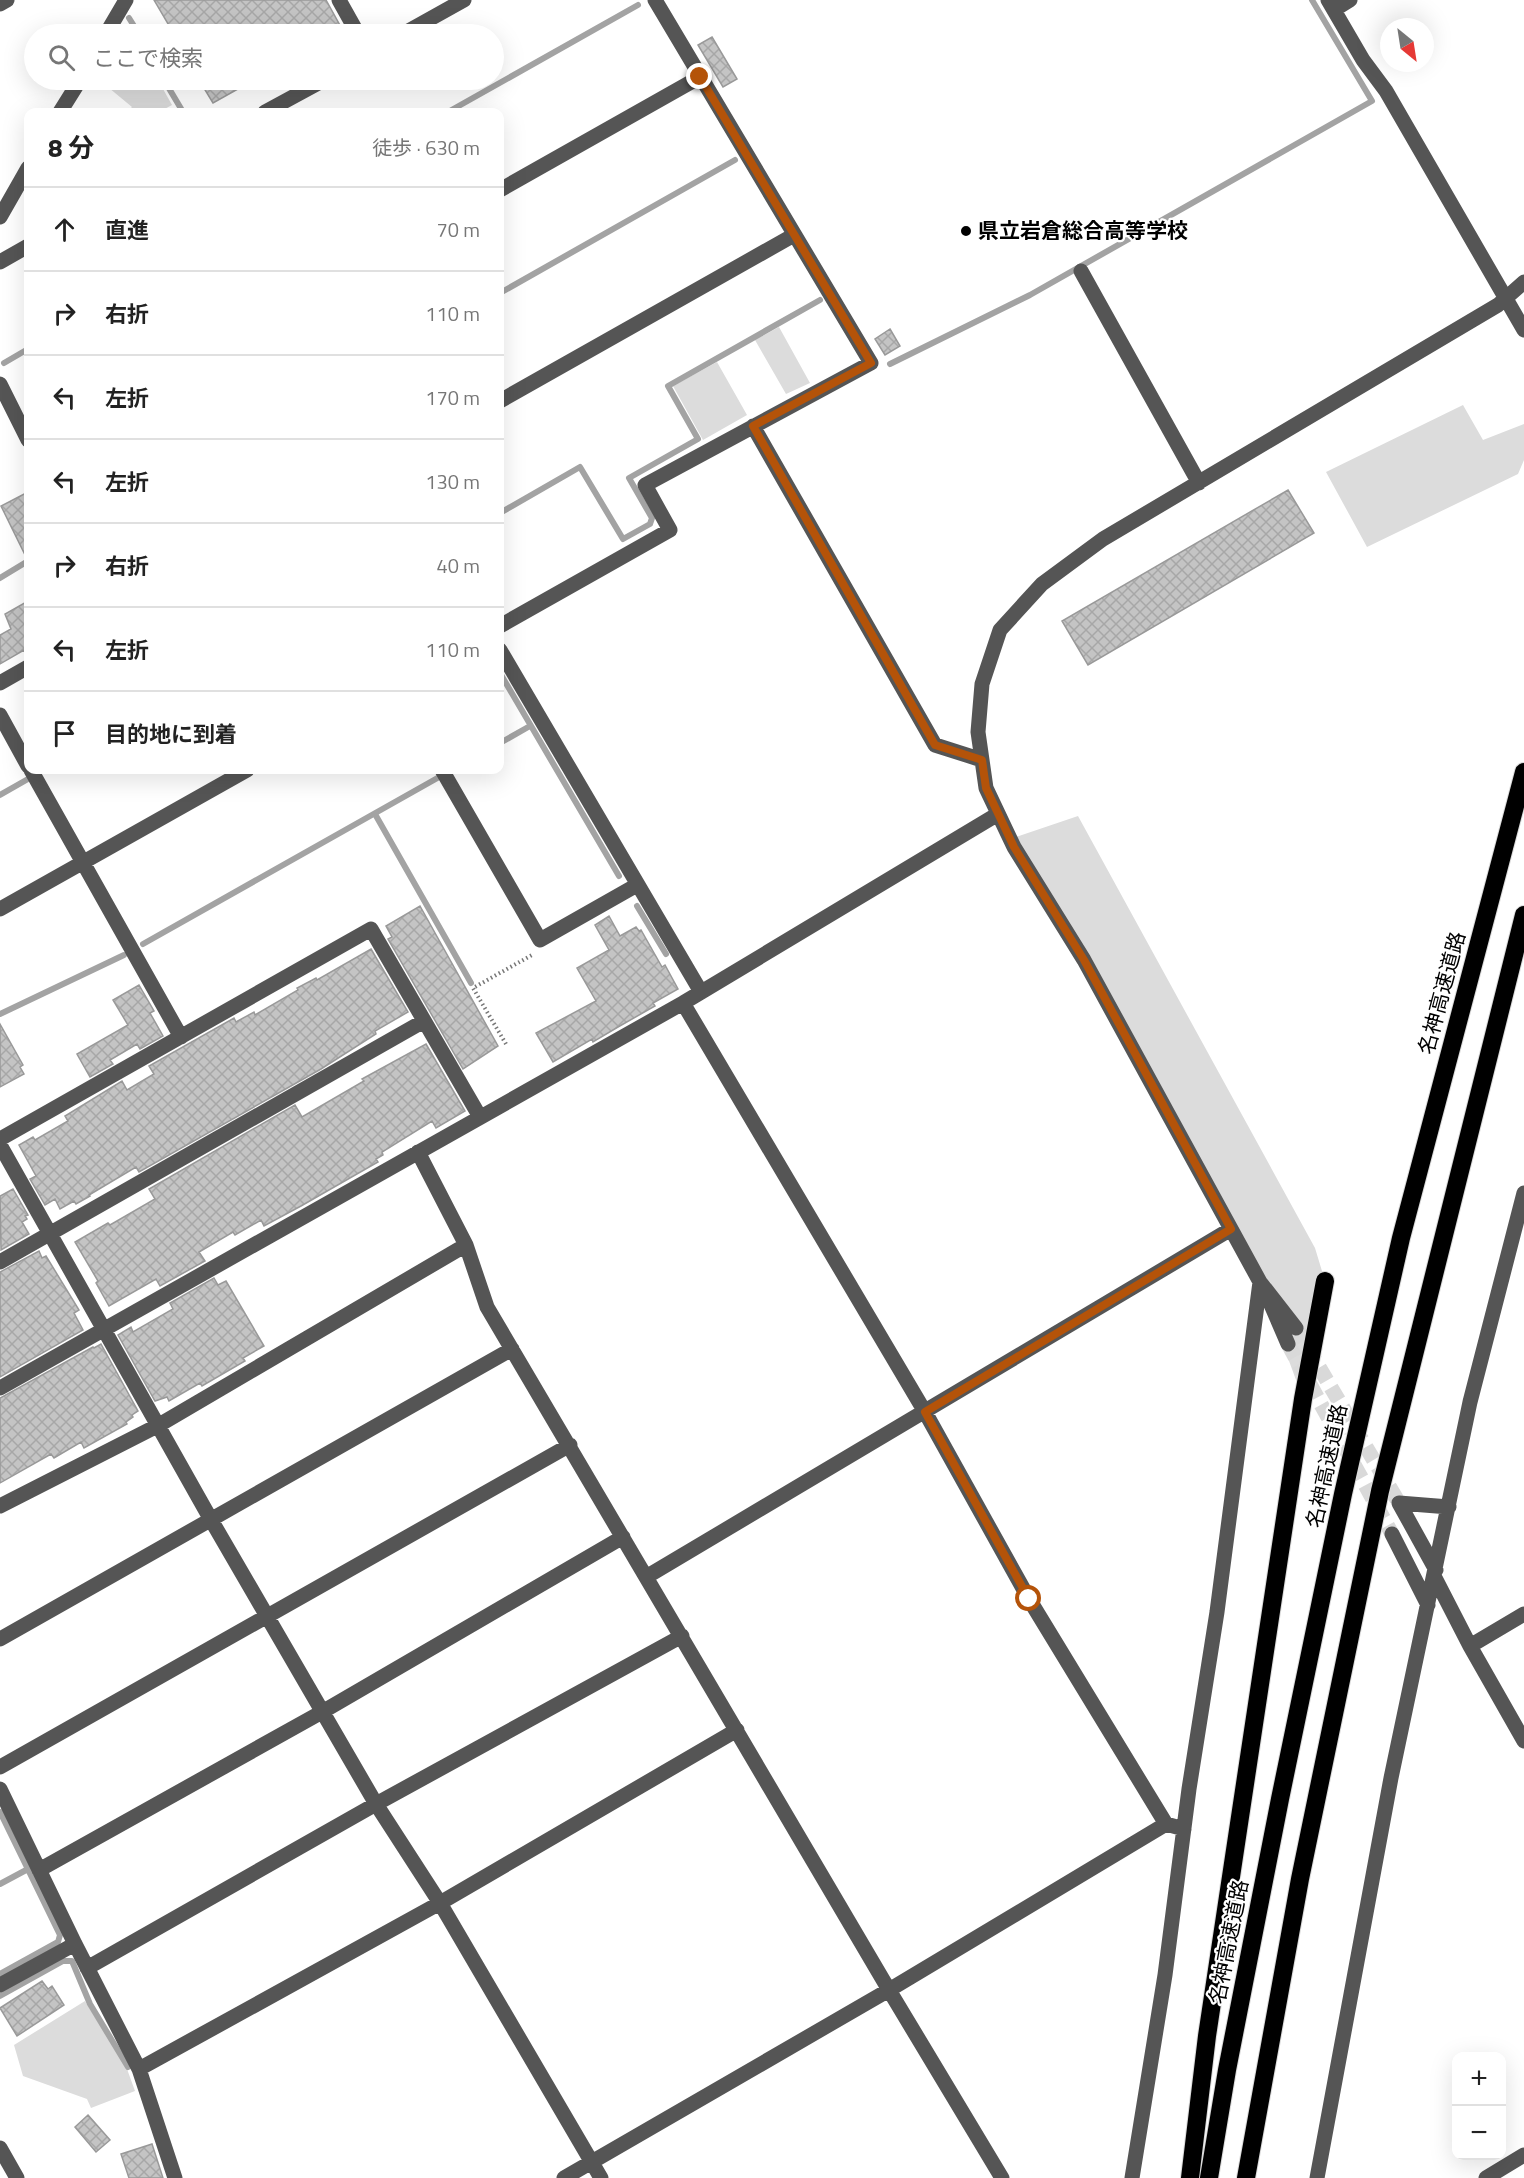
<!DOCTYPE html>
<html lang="ja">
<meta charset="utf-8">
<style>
body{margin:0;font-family:"Titillium Web","Noto Sans JP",sans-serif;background:#f2f2f2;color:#222}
.controls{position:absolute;right:18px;bottom:18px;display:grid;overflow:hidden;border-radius:12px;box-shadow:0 6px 24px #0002}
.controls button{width:54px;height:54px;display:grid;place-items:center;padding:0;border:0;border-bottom:2px solid #e0e0e0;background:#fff;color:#222;font:30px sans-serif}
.compass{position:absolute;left:1380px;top:18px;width:54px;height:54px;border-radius:50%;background:#fff;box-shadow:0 6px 24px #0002;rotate:150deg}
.stop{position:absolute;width:18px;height:18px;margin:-14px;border:4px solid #b45309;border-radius:50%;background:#fff}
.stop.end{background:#b45309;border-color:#fff;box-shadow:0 2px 6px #0008}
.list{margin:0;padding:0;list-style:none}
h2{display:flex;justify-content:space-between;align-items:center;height:78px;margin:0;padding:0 24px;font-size:26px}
h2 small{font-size:20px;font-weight:400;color:#767676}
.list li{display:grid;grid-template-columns:39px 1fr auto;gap:18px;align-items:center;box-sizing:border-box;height:84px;padding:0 24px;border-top:2px solid #e0e0e0}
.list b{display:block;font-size:22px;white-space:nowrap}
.list em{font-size:20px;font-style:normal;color:#767676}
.icon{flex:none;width:33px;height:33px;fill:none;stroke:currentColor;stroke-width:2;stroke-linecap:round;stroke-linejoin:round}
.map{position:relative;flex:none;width:1524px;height:2178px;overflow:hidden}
.search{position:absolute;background:#fff;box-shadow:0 6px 24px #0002;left:24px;top:24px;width:480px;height:66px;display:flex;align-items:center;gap:15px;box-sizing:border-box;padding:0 21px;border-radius:33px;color:#767676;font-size:22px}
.panel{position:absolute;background:#fff;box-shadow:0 6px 24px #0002;left:24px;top:108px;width:480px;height:666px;border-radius:12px}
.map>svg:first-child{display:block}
</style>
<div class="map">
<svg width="1524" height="2178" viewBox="0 0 1524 2178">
<defs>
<pattern id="building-cross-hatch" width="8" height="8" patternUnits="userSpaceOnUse" patternTransform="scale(1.5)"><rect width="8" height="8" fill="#c4c4c4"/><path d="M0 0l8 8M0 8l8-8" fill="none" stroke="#a7a7a7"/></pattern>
</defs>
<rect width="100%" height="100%" fill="#fff"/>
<path fill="#dcdcdc" d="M106,80H158L172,105L159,112H127L132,107L103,83Z
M779,327L810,383L786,394L755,340Z
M717,362L747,415L703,440L673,386Z
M1463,405L1483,440L1524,424V460L1518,474L1367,547L1326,472Z
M1078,816L1315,1248L1325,1281L1303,1399L1260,1282L1010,839Z
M85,2001L127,2069L135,2091L91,2108L87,2099L23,2076L14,2045Z"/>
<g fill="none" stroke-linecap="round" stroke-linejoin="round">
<path stroke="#a3a3a3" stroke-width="6" d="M129,18L139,34
M164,80L183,112
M448,112L638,5
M500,293L735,160
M4,363L28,349
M890,364L1030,295L1372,101L1312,0
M500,513L580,467L623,539L650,524L652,518L629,478L698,439L668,386L820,300
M0,578L28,561
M500,673L619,876
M500,743L530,726
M0,795L28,779
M375,814L471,983
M637,906L666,954
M143,944L441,776
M0,1014L124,955
M0,1812L60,1935L58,1942L0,1974
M0,1884L28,1869
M0,1996L63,1961H72L90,2004L128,2067"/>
</g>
<path fill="url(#building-cross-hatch)" stroke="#999" stroke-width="1.5" d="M154,0H326L342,29L333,34H174Z
M712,37L737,79L723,87L698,45Z
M199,80H254L213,103Z
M890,329L900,346L885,355L875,339Z
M1288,490L1314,533L1088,665L1062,621Z
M28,492V561L1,506Z
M28,601V657L24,650L0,664V635L11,629L5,614Z
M420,906L498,1046L463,1069L388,939L392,937L386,926Z
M609,916L620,936L636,927L639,931L641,930L662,967L665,965L678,989L653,1003L655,1006L618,1027L593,1042L592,1039L553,1062L536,1033L596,1001L577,968L609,950L595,925Z
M371,949L408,1012L375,1031L376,1034L321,1069L139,1172L136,1167L89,1195L90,1196L76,1204L74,1201L60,1209L55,1199L45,1205L30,1179L36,1176L19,1145L33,1137L35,1140L68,1121L65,1116L122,1081L127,1090L154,1074L149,1066L234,1018L236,1022L254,1012L255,1015L298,990L297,988L316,978L317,980Z
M139,985L154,1011L150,1013L163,1036L140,1049L137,1044L110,1060L113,1064L90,1077L77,1054L128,1025L113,1000Z
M0,1024L23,1065L20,1067L24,1074L0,1087Z
M426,1044L465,1111L436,1128L432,1121L382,1152L383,1155L376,1159L378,1162L301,1206L264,1226L261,1220L235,1235L233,1232L199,1252L205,1261L160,1286L156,1279L109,1306L96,1283L98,1281L75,1242L108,1223L110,1225L155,1199L149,1189L295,1105L302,1117L364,1081L362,1079Z
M13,1189L28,1215L25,1216L27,1219L22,1222L29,1234L1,1250L0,1196Z
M39,1251L42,1258L46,1256L79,1310L74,1313L83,1330L0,1377V1272Z
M214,1278L218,1285L226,1281L264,1346L243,1358L245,1361L202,1386L200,1383L169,1401L167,1397L155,1401L118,1335L131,1327L133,1332L173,1309L170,1303Z
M101,1344L138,1411L132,1415L133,1417L126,1422L127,1424L84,1448L81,1442L54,1458L51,1454L0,1483V1398L93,1347L94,1348Z
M42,1981L48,1989L52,1986L64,2005L17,2036L0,2008Z
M88,2115L110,2140L96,2152L75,2127Z
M152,2144L163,2178H129L121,2154Z"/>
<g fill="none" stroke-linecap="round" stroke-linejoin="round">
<path stroke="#d9d9d9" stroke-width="15" stroke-dasharray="15 8" stroke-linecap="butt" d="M1296,1328L1399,1503
M1288,1344L1392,1534"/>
<g stroke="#dbdbdb" stroke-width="20">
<path id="highway" d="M1190,2178L1207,2036L1303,1399L1325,1281
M1209,2178L1227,2070L1280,1799L1343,1494L1401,1238L1524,772
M1246,2178L1300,1879L1380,1491L1524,915"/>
</g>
<path stroke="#777" stroke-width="4" stroke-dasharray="1.5 3" stroke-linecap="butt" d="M506,1044L473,988L532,955"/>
<path stroke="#555" stroke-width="15" d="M339,0L358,34
M1328,0L1363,60L1386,91L1524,330
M0,4L7,0
M1334,10L1350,0
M106,34L126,0
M403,34L464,0
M60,112L80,80
M265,112L324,80
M500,190L700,77
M0,217L28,168
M0,262L28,246
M1081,271L1199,483
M0,384L28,440
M500,401L794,235
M753,426L935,745L982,760
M500,626L670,530L645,485L871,363L655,0
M500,650L701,992
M0,683L28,667
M0,715L28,766
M31,770L181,1037
M442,770L540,940L637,885
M0,909L247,770
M683,1003L925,1412L1029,1599L1166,1824L1184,1829
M0,1139L371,929L480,1117
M0,1145L210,1518L376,1804L440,1903L601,2178
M418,1152L466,1245L487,1307L889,1990L1002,2178
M0,1262L424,1021
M1269,1300L1288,1344
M1296,1328L1260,1282L1084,960L1014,847L986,788L978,732L982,684L1000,630L1042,584L1103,539L1498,305L1524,282
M0,1388L683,1003L998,814
M1399,1503L1436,1570
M1399,1503L1449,1507
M0,1506L159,1425L466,1245
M1392,1534L1428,1605
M1434,1576L1470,1646L1524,1741
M646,1577L1231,1229
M0,1639L512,1349
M1470,1646L1524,1614
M0,1767L570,1445
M0,1789L75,1944L139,2069L175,2178
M39,1870L322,1712L623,1537
M87,1968L376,1804L682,1636
M0,1985L75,1944
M139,2069L440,1903L737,1730
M0,2148L17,2178
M564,2178L889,1990L1166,1824
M1132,2178L1165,1975L1189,1789L1217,1612L1260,1282
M1317,2178L1391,1778L1470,1402L1524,1193
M1486,2178L1524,2155"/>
<use href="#highway" stroke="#000" stroke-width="18"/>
</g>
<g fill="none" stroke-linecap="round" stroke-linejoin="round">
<path stroke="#b45309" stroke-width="8" d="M700,77L871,363L753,426L935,745L982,760L986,788L1014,847L1084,960L1231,1229L925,1412L1029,1599"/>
</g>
<circle fill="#000" stroke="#fff" stroke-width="2" cx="966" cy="231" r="6"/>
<g text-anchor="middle" stroke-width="4.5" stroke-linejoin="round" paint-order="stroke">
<g font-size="21" font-weight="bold" fill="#000" stroke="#fff" text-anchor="start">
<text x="978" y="238">県立岩倉総合高等学校</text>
</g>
<g font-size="21" fill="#000" stroke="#fff">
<text transform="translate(1442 993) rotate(-75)" y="7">名神高速道路</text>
<text transform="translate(1327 1466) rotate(-78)" y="7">名神高速道路</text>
<text transform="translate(1229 1942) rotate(-79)" y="7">名神高速道路</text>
</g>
</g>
</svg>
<div class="controls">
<button>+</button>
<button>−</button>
</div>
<svg class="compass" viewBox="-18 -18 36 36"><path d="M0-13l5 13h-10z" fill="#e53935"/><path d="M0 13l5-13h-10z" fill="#767676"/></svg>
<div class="stop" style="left:1029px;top:1599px"></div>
<div class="stop end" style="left:700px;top:77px"></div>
<div class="search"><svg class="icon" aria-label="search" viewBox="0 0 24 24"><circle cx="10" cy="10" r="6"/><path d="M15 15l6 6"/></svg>ここで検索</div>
<section class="panel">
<h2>8 分<small>徒歩 · 630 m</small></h2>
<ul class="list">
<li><svg class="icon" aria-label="ahead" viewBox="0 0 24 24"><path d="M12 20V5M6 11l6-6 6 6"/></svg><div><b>直進</b></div><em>70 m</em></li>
<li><svg class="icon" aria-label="right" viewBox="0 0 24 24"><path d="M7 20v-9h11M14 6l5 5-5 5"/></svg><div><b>右折</b></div><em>110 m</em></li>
<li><svg class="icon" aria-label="left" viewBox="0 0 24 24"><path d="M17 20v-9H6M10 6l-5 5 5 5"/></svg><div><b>左折</b></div><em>170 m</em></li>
<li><svg class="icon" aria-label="left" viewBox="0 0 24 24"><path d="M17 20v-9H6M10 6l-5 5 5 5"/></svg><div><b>左折</b></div><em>130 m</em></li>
<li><svg class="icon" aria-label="right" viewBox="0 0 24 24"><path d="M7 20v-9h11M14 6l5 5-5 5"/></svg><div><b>右折</b></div><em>40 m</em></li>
<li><svg class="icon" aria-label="left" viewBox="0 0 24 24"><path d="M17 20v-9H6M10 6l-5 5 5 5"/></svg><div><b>左折</b></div><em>110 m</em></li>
<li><svg class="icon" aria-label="arrive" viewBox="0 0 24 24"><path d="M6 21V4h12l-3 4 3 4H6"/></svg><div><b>目的地に到着</b></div></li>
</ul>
</section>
</div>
